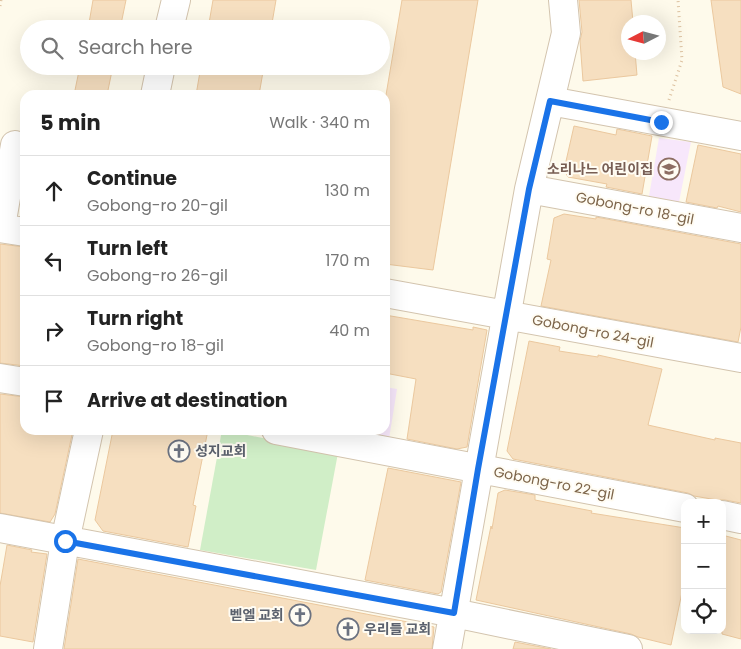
<!DOCTYPE html>
<meta charset="utf-8">
<style>
body{margin:0;font-family:Poppins,"Noto Sans KR",sans-serif;background:#f6f6f6;color:#222}
.controls{position:absolute;right:15px;bottom:15px;display:grid;overflow:hidden;border-radius:10px;box-shadow:0 5px 20px #0002}
.controls button{width:45px;height:45px;display:grid;place-items:center;padding:0;border:0;border-bottom:1px solid #e0e0e0;background:#fff;color:#222;font:25px sans-serif}
.compass{position:absolute;left:621px;top:15px;width:45px;height:45px;border-radius:50%;background:#fff;box-shadow:0 5px 20px #0002;rotate:264deg}
.stop{position:absolute;width:15px;height:15px;margin:-11px;border:4px solid #1a73e8;border-radius:50%;background:#fff}
.stop.end{background:#1a73e8;border-color:#fff;box-shadow:0 1px 5px #0008}
.list{margin:0;padding:0;list-style:none}
h2{display:flex;justify-content:space-between;align-items:center;height:65px;margin:0;padding:0 20px;font-size:21px}
h2 small{font-size:16px;font-weight:400;color:#767676}
.list li{display:grid;grid-template-columns:32px 1fr auto;gap:15px;align-items:center;box-sizing:border-box;height:70px;padding:0 20px;border-top:1px solid #e0e0e0}
.list b{display:block;font-size:19px;white-space:nowrap}
.list p{margin:0;font-size:16px;white-space:nowrap;color:#767676}
.list em{font-size:16px;font-style:normal;color:#767676}
.icon{flex:none;width:28px;height:28px;fill:none;stroke:currentColor;stroke-width:2;stroke-linecap:round;stroke-linejoin:round}
.map{position:relative;flex:none;width:741px;height:649px;overflow:hidden}
.search{position:absolute;background:#fff;box-shadow:0 5px 20px #0002;left:20px;top:20px;width:370px;height:55px;display:flex;align-items:center;gap:12px;box-sizing:border-box;padding:0 18px;border-radius:28px;color:#767676;font-size:19px}
.panel{position:absolute;background:#fff;box-shadow:0 5px 20px #0002;left:20px;top:90px;width:370px;height:345px;border-radius:15px}
.map>svg:first-child{display:block}
</style>
<div class="map">
<svg width="741" height="649" viewBox="0 0 741 649">
<rect width="100%" height="100%" fill="#fefaeb"/>
<path fill="#f7e7fb" d="M659,138L691,142L679,202L649,196Z
M385,387L397,389L389,439L341,430H385Z"/>
<path fill="#d0eec7" d="M222,430L338,453L316,570L200,550Z"/>
<path fill="#f6dfc0" stroke="#ebc89e" d="M93,0H126L120,29H88Z
M213,0H276L271,29H208Z
M402,0H478L433,270L385,264V101Z
M579,0H631L633,22H628V52H635L637,75L583,81L580,41L582,32Z
M711,0H741V94L723,87Z
M80,66H113L107,95H74Z
M201,66H264L259,95H196Z
M574,126L616,135L617,129L652,136L642,194L606,187L607,184L568,177L564,170Z
M698,145L741,154V212L718,206L717,208L686,202Z
M564,214L596,219V217L741,244V327L738,342L541,306L551,260L547,259L554,218Z
M0,244L25,247V366L0,363Z
M385,315L473,330V327L487,330L467,447L457,449L407,439L416,379L385,373Z
M529,341L560,347L559,351L598,357V355L662,369L648,425L715,440V438L741,443V503L725,500H717L694,496L688,493L513,459L507,451Z
M0,394L25,397V430H73L55,514L50,522L0,513Z
M113,430H208L193,505L196,506L188,547L103,531L95,520Z
M388,468L461,482L441,592L438,594L365,580Z
M505,490L535,495V500L592,511L591,513L685,528V578L671,645L638,637L631,634L476,600L491,526L492,529L498,493Z
M722,535L741,540V639L722,634Z
M7,545L32,550L31,552L47,554L33,642L0,636V586Z
M78,559L434,627L432,649H64Z
M515,642L551,649H513Z"/>
<g fill="none" stroke-linecap="round" stroke-linejoin="round">
<g stroke="#d3c4ae" stroke-width="30">
<path id="minor" d="M169,29L176,0
M155,95L161,66
M550,101L741,136
M529,189L741,228
M0,219L3,215L15,145
M0,228L25,232
M385,293L741,358
M0,378L25,382
M276,430L685,508
M722,515L741,519
M0,528L454,613L628,649
M48,649L65,541L89,430
M447,649L529,189L566,33L563,0"/>
</g>
<path stroke="#ddc2a1" stroke-width="3" stroke-dasharray="1 4" stroke-linecap="butt" d="M0,6L1,0
M669,100L682,60L678,0"/>
<use href="#minor" stroke="#fff" stroke-width="28"/>
</g>
<g fill="none" stroke-linecap="round" stroke-linejoin="round">
<path stroke="#1a73e8" stroke-width="6" d="M65,541L454,613L478,469L529,189L550,101L661,122"/>
</g>
<defs>
<g id="school-ring" transform="scale(1.125)"><circle r="9.5" fill="#fffcf3" stroke="#8d6e63" stroke-width="1.5"/><path d="M0-5L7-2L0 1L-7-2ZM-4 1L0 2.5L4 1V4Q0 6-4 4Z" fill="#8d6e63"/></g>
<g id="church-ring" transform="scale(1.125)"><circle r="9.5" fill="#fffcf3" stroke="#6b7280" stroke-width="1.5"/><path d="M-1.2-6h2.4v3.5h3.3v2.4h-3.3V6h-2.4V-.1h-3.3v-2.4h3.3Z" fill="#6b7280"/></g>
</defs>
<g fill-rule="evenodd">
<use href="#school-ring" x="669" y="169"/>
<use href="#church-ring" x="179" y="451"/>
<use href="#church-ring" x="300" y="615"/>
<use href="#church-ring" x="348" y="629"/>
</g>
<g text-anchor="middle" stroke-width="4" stroke-linejoin="round" paint-order="stroke">
<g font-size="14" font-weight="bold" fill="#785e54" stroke="#fffcf3" text-anchor="end">
<text x="653" y="174">소리나느 어린이집</text>
</g>
<g font-size="14" fill="#7d654a" stroke="#fffcf3">
<text transform="translate(635 208) rotate(11)" y="5">Gobong-ro 18-gil</text>
<text transform="translate(593 331) rotate(11)" y="5">Gobong-ro 24-gil</text>
<text transform="translate(554 483) rotate(11)" y="5">Gobong-ro 22-gil</text>
</g>
<g font-size="14" font-weight="bold" fill="#5b616d" stroke="#fffcf3" text-anchor="start">
<text x="195" y="456">성지교회</text>
<text x="284" y="620" text-anchor="end">벧엘 교회</text>
<text x="364" y="634">우리들 교회</text>
</g>
</g>
</svg>
<div class="controls">
<button>+</button>
<button>−</button>
<button><svg class="icon" aria-label="locate" viewBox="0 0 24 24"><circle cx="12" cy="12" r="6"/><path d="M12 2v4M12 18v4M2 12h4M18 12h4"/></svg></button>
</div>
<svg class="compass" viewBox="-18 -18 36 36"><path d="M0-13l5 13h-10z" fill="#e53935"/><path d="M0 13l5-13h-10z" fill="#767676"/></svg>
<div class="stop" style="left:65px;top:541px"></div>
<div class="stop end" style="left:661px;top:122px"></div>
<div class="search"><svg class="icon" aria-label="search" viewBox="0 0 24 24"><circle cx="10" cy="10" r="6"/><path d="M15 15l6 6"/></svg>Search here</div>
<section class="panel">
<h2>5 min<small>Walk · 340 m</small></h2>
<ul class="list">
<li><svg class="icon" aria-label="ahead" viewBox="0 0 24 24"><path d="M12 20V5M6 11l6-6 6 6"/></svg><div><b>Continue</b><p>Gobong-ro 20-gil</p></div><em>130 m</em></li>
<li><svg class="icon" aria-label="left" viewBox="0 0 24 24"><path d="M17 20v-9H6M10 6l-5 5 5 5"/></svg><div><b>Turn left</b><p>Gobong-ro 26-gil</p></div><em>170 m</em></li>
<li><svg class="icon" aria-label="right" viewBox="0 0 24 24"><path d="M7 20v-9h11M14 6l5 5-5 5"/></svg><div><b>Turn right</b><p>Gobong-ro 18-gil</p></div><em>40 m</em></li>
<li><svg class="icon" aria-label="arrive" viewBox="0 0 24 24"><path d="M6 21V4h12l-3 4 3 4H6"/></svg><div><b>Arrive at destination</b></div></li>
</ul>
</section>
</div>
